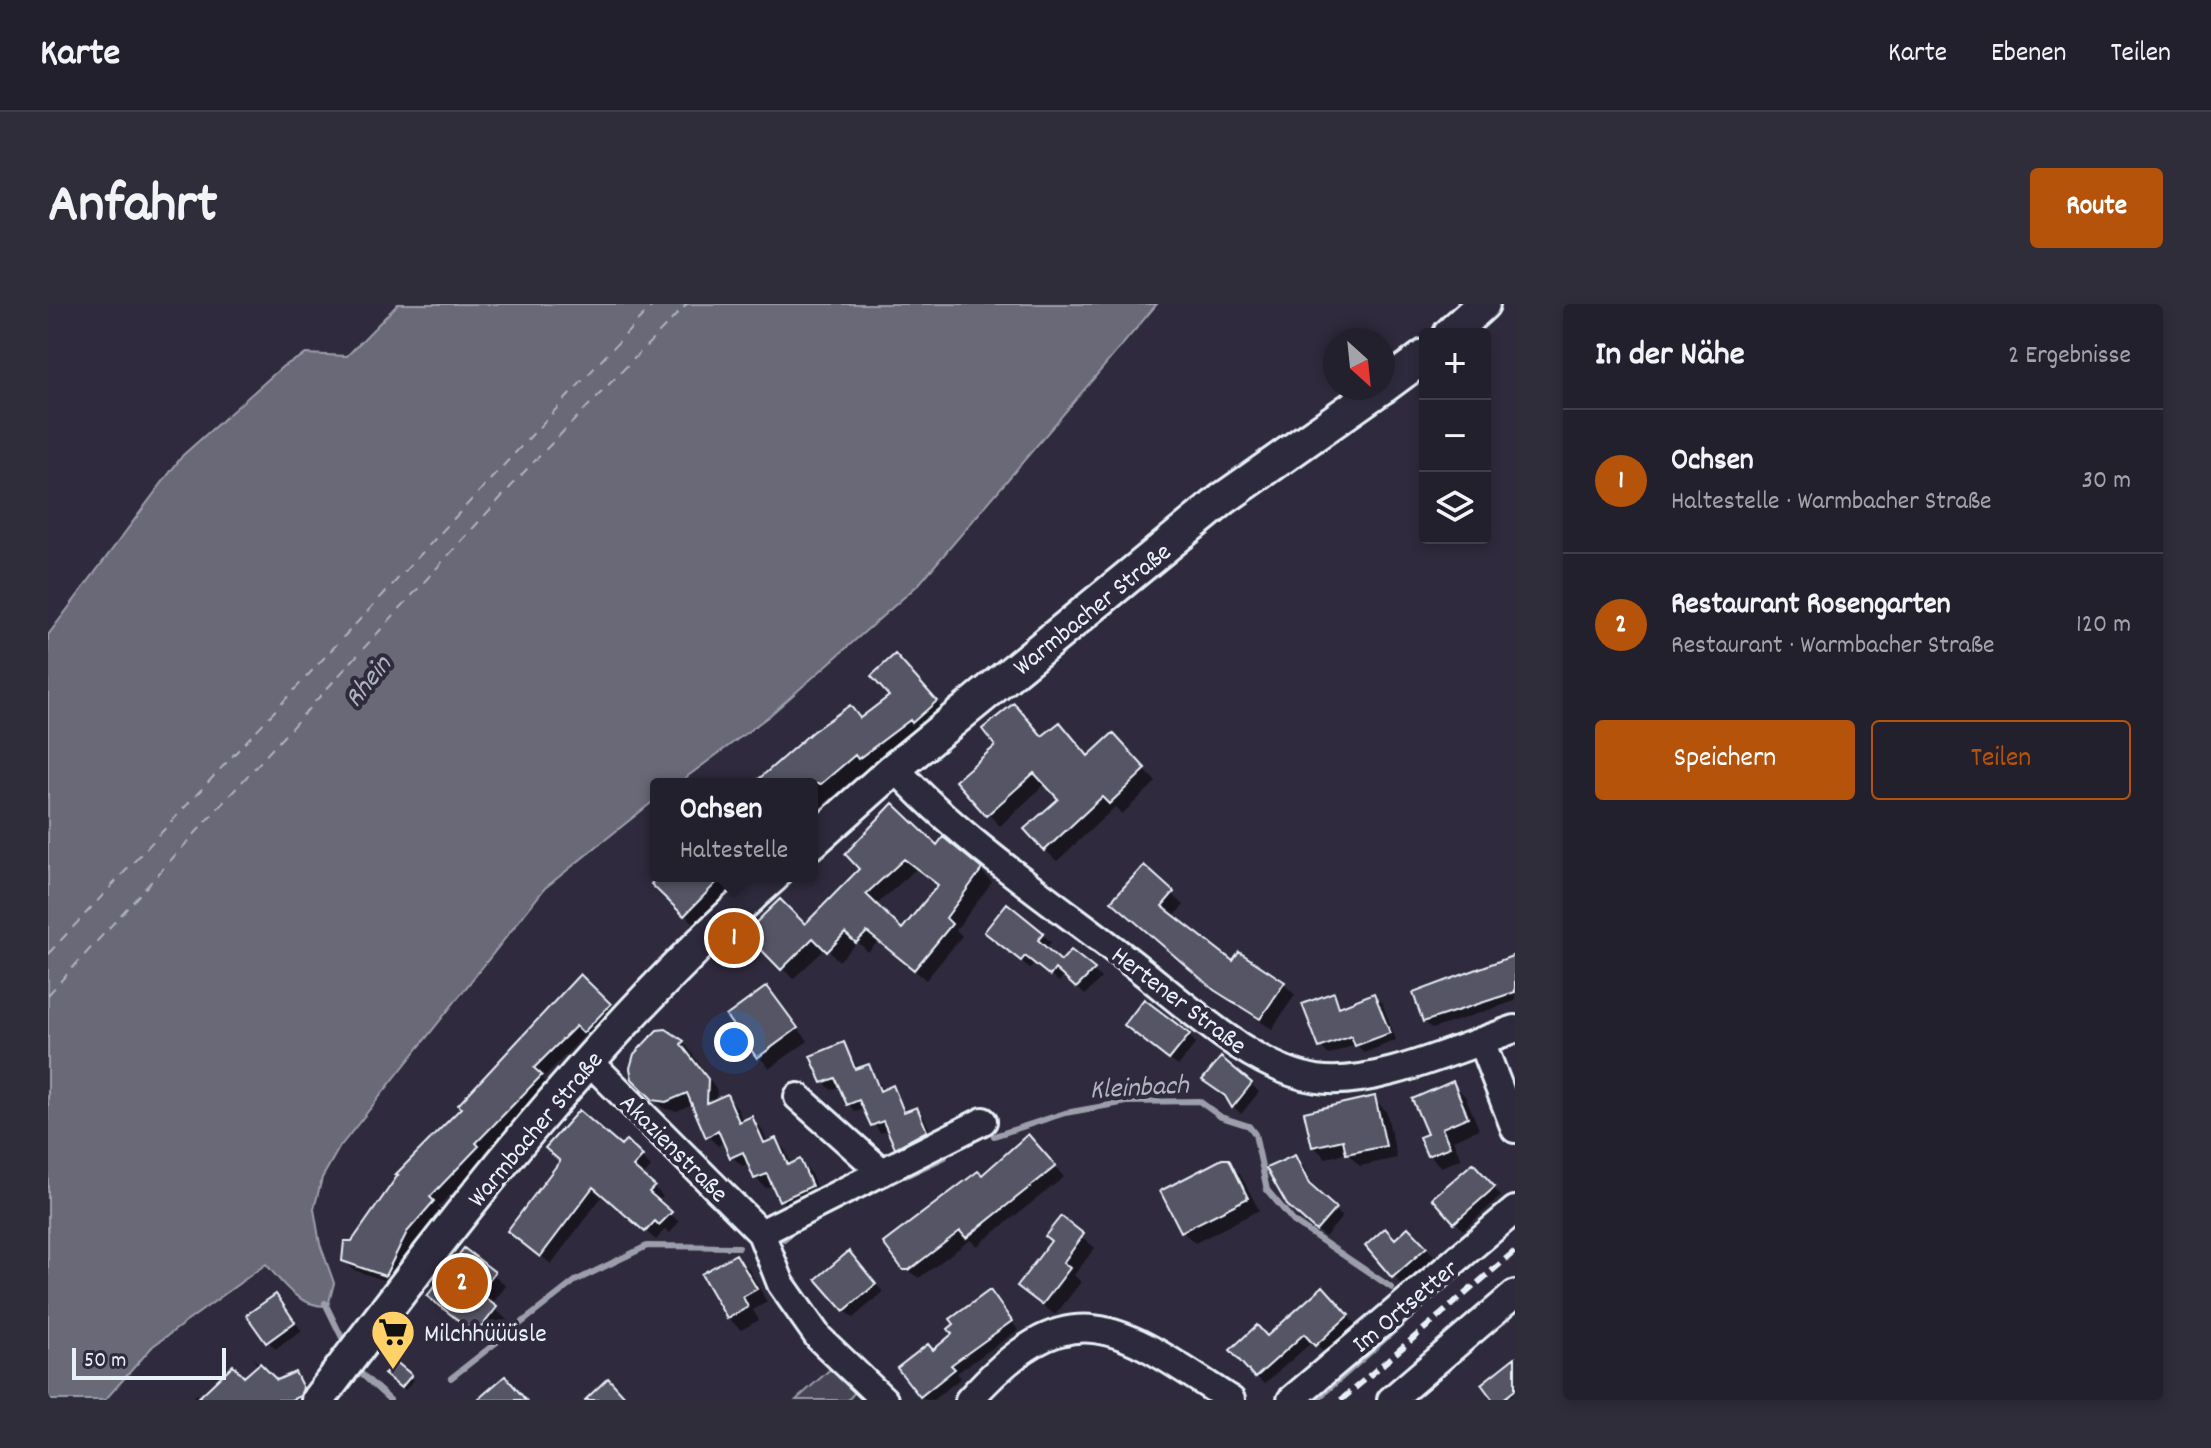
<!DOCTYPE html>
<html lang="de">
<meta charset="utf-8">
<style>
body{margin:0;font-family:Dekko,sans-serif;background:#2f2d3a;color:#f1f3f6}
.controls{position:absolute;right:24px;top:24px;display:grid;overflow:hidden;border-radius:8px;box-shadow:0 4px 12px #0003}
.controls button{width:72px;height:72px;display:grid;place-items:center;padding:0;border:0;border-bottom:2px solid #403e4a;background:#23202e;color:#f1f3f6;font:40px sans-serif}
.compass{position:absolute;left:1275px;top:24px;width:72px;height:72px;border-radius:50%;background:#23202e;box-shadow:0 4px 12px #0003;rotate:153deg}
.scale{position:absolute;left:24px;bottom:20px;width:154px;box-sizing:border-box;padding-left:8px;border:4px solid #e8f1f8;border-top:0;font-size:22px;line-height:28px;white-space:nowrap;color:#e8f1f8;-webkit-text-stroke:6px #2f2a3d;paint-order:stroke}
.you{position:absolute;left:686px;top:738px;width:28px;height:28px;margin:-20px;border:6px solid #fff;border-radius:50%;background:#1a73e8;box-shadow:0 0 0 12px #1a73e833}
.badge{display:grid;place-items:center;width:52px;height:52px;border-radius:50%;background:#b45309;color:#fff;font-size:26px;font-weight:700}
.pin{position:absolute;translate:-50% -50%;border:4px solid #fff;box-shadow:0 2px 8px #0006}
.popup{position:absolute;left:602px;top:474px;width:168px;height:104px;box-sizing:border-box;display:grid;place-content:center;border-radius:8px;background:#23202e;filter:drop-shadow(0 2px 6px #0005);font-size:26px;white-space:nowrap;color:#a3a3aa}
.popup b{font-size:30px;color:#f1f3f6}
.popup::after{content:'';position:absolute;left:50%;top:100%;margin-left:-16px;border:16px solid transparent;border-top-color:#23202e}
.list{margin:0;padding:0;list-style:none}
h2{display:flex;justify-content:space-between;align-items:center;height:104px;margin:0;padding:0 32px;font-size:34px}
h2 small{font-size:26px;font-weight:400;color:#a3a3aa}
.list li{display:grid;grid-template-columns:52px 1fr auto;gap:24px;align-items:center;box-sizing:border-box;height:144px;padding:0 32px;border-top:2px solid #403e4a}
.list b{display:block;font-size:30px;white-space:nowrap}
.list p{margin:0;font-size:26px;white-space:nowrap;color:#a3a3aa}
.list em{font-size:26px;font-style:normal;color:#a3a3aa}
.actions{display:flex;gap:16px;padding:24px 32px}
.actions a{flex:1;padding:18px 0;border:2px solid #b45309;border-radius:8px;text-align:center;font-size:28px;color:#b45309}
.actions .main{background:#b45309;color:#fff}
.icon{flex:none;width:44px;height:44px;fill:none;stroke:currentColor;stroke-width:2;stroke-linecap:round;stroke-linejoin:round}
.map{position:relative;flex:none;width:1467px;height:1096px;overflow:hidden;border-radius:8px}
header{display:flex;align-items:center;gap:48px;box-sizing:border-box;height:112px;padding:0 40px;background:#23202e;border-bottom:2px solid #403e4a}
header strong{font-size:38px}
nav{display:flex;gap:44px;margin-inline-start:auto;font-size:28px}
.intro{display:flex;align-items:center;justify-content:space-between;box-sizing:border-box;height:192px;padding:0 48px}
h1{margin:0;font-size:56px}
.button{padding:20px 36px;border-radius:8px;background:#b45309;color:#fff;font-size:28px;font-weight:700}
main{display:flex;gap:48px;padding:0 48px}
aside{flex:1;background:#23202e;border-radius:8px;box-shadow:0 4px 12px #0003}
.map>svg:first-child{display:block}
</style>
<header>
<strong>Karte</strong>
<nav><a>Karte</a><a>Ebenen</a><a>Teilen</a></nav>
</header>
<div class="intro"><h1>Anfahrt</h1><a class="button">Route</a></div>
<main>
<div class="map">
<svg width="1467" height="1096" viewBox="0 0 1467 1096">
<rect width="100%" height="100%" fill="#2f2a3d"/>
<filter id="ink" filterUnits="userSpaceOnUse"><feTurbulence type="fractalNoise" baseFrequency=".0125" numOctaves="2"/><feDisplacementMap in="SourceGraphic" scale="16" xChannelSelector="R" yChannelSelector="G"/><feConvolveMatrix kernelMatrix="1 2 1 2 8 2 1 2 1" color-interpolation-filters="sRGB"/></filter>
<g filter="url(#ink)">
<path fill="#464455" stroke="#979aa6" stroke-width="2" d="M787,1061L809,1086L800,1096H748Z"/>
<path fill="#696978" stroke="#9c9fab" stroke-width="2" d="M350,0H1109L871,280L721,412L629,480H608V495L497,584L291,844L274,874L266,905L272,940L286,979L280,1002C251,1003 236,981 218,960L105,1042L57,1096H0V331L135,151L235,62L258,50L299,52Z"/>
<path fill="#0007" fill-rule="evenodd" d="M859,365L900,410L824,466L820,462L764,510V480H712L802,404L813,415L844,393Z
M1023,432L1041,453L1076,444L1108,478L1074,510L1067,503L1009,557L997,546L1013,495L998,479L952,522L910,478L995,434Z
M889,544L932,566L944,578L908,626L914,632L878,676L831,637L820,648L810,638L791,657L778,644L745,675L700,629L757,623L813,565ZM868,565L892,583L854,628L827,602Z
M1096,564L1136,601L1125,613L1186,660L1236,680L1247,691L1224,725L1180,696L1077,608Z
M615,572H700L650,623L606,580Z
M960,602L1003,638L997,645L1013,659L1045,666L1053,674L1037,691L1016,671L1011,678L986,659L982,664L947,636Z
M1467,654V697L1384,725L1376,717Z
M532,673L571,710L546,737L538,730L494,775L502,782L436,849L439,853L390,903L394,908L368,938L347,980L306,966L296,957L305,939L416,804Z
M719,685L760,737L722,764L710,752Z
M1285,691L1295,703L1326,691L1334,699L1348,736L1316,749L1308,740L1281,751L1273,743Z
M610,728L629,731L639,742L669,787L668,797L679,793L689,803L695,818L704,815L713,824L720,839L728,836L737,846L744,861L752,858L762,868L772,892L742,905L732,895L726,880L718,884L708,874L702,859L694,862L684,852L677,837L670,842L660,832L646,799L629,807L617,805L586,774Z
M1087,728L1140,731L1148,739L1130,762Z
M795,740L811,766L820,762L836,787L844,784L860,809L868,805L876,813L886,835L856,850L841,825L832,829L817,804L808,808L800,800L793,782L783,786L776,778Z
M1157,776L1203,780L1211,788L1193,810Z
M1405,780L1417,792L1431,825L1405,836L1413,855L1393,863L1381,851Z
M1326,795L1338,807L1349,854L1312,862L1299,849L1278,854L1265,842Z
M578,839L603,863L594,873L615,892L610,898L631,918L622,929L617,925L608,936L555,891L503,960L462,927Z
M990,843L1016,873L929,942L922,936L871,974L856,964L934,874Z
M1247,854L1255,862L1267,888L1294,913L1277,933L1249,909Z
M1180,857L1192,870L1211,906L1147,939L1134,927Z
M1432,869L1453,892L1415,926L1387,895Z
M1013,915L1047,944L1026,971L1033,978L1007,1011L971,982L1005,938Z
M1360,925L1386,952L1354,981L1319,942L1347,937Z
M688,952L700,964L719,998L705,1006L711,1016L693,1026L680,1014L655,971Z
M808,957L835,988L805,1014L797,1006Z
M445,970L458,982L443,1001L460,1017L441,1041L381,992Z
M942,989L970,1026L909,1069L913,1074L885,1096H878L873,1092L885,1048L907,1030Z
M227,993L254,1027L227,1045L220,1037Z
M1283,993L1307,1020L1276,1048L1265,1037L1216,1080L1208,1072L1219,1035Z
M205,1054L229,1078L246,1070L267,1096H143L149,1090L153,1094L196,1075L210,1064Z
M1467,1064V1096H1448Z
M362,1072L366,1076L357,1086L342,1073Z"/>
<g fill="none" stroke-linecap="round" stroke-linejoin="round">
<path stroke="#9c9fab" stroke-width="6" d="M946,832L1017,809L1079,798L1151,797L1173,813L1201,822L1207,830L1219,886L1246,918L1344,984
M857,872L897,853
M736,935L752,922
M277,999L298,1042
M307,1064L342,1096
M403,1074L527,977L599,942L691,943
M1268,1096L1372,1004"/>
<path stroke="#afb4be" stroke-width="2" stroke-dasharray="10 8" stroke-linecap="butt" d="M0,650L606,0
M0,691L478,166L639,0"/>
</g>
<path fill="#575565" stroke="#e8f1f8" stroke-width="2" fill-rule="evenodd" d="M847,350L889,397L864,419L862,416L810,455L807,451L773,480H705L764,428L802,401L812,414L841,392L823,372Z
M966,399L994,432L1012,418L1040,452L1065,429L1098,465L1061,500L1054,493L996,547L976,525L1010,495L986,469L938,512L907,477L947,442L934,425Z
M845,499L889,541L895,533L934,565L898,614L904,620L866,666L819,628L808,639L797,629L779,648L765,634L733,666L697,629L732,595L757,620L811,565L797,550ZM856,555L890,581L854,625L818,590Z
M1096,561L1126,588L1114,602L1185,657L1191,648L1237,678L1212,715L1166,686L1063,597Z
M611,572H675L636,612L603,580Z
M959,599L996,629L990,636L1013,657L1023,646L1047,665L1028,684L1007,665L1002,672L977,652L973,657L936,628Z
M1467,651V688L1375,718L1365,689Z
M532,670L563,700L535,729L528,722L486,764L494,771L428,839L431,842L382,893L386,897L359,928L337,972L294,957L296,937H304L350,871H347L413,804L410,801Z
M719,682L750,724L709,754L678,712Z
M1286,688L1291,703L1326,689L1342,729L1307,742L1303,732L1271,744L1254,700Z
M1096,695L1142,730L1121,756L1076,721Z
M618,725L636,737L633,740L660,775L659,799L679,790L691,818L704,812L716,839L728,834L740,861L752,855L764,882L731,897L719,870L706,875L695,848L682,854L670,826L658,834L639,789L618,798L605,796L584,775L582,764L586,750L609,726Z
M796,738L807,765L821,760L832,787L845,781L856,808L869,803L879,827L847,844L835,817L823,822L811,796L799,801L787,774L774,779L762,752Z
M1173,753L1204,779L1184,804L1177,792L1154,776Z
M1405,777L1420,813L1394,824L1402,843L1379,852L1371,833L1379,830L1364,795Z
M1327,792L1338,842L1298,850L1295,836L1264,843L1256,808Z
M531,806L573,842L578,836L595,852L585,863L607,882L601,888L624,908L611,921L607,917L597,928L545,883L492,953L459,927L512,857L497,844Z
M980,830L1008,862L918,934L912,927L861,966H855L835,939L930,867L934,871Z
M1247,851L1261,880L1288,904L1268,927L1239,901L1218,864Z
M1174,855H1181L1200,894L1133,928L1112,887Z
M1425,859L1447,883L1406,919L1384,894Z
M1013,912L1036,930L1015,959L1022,964L994,1001L969,982L1003,937L997,932Z
M1360,923L1379,943L1344,974L1317,942L1337,924L1347,935Z
M416,944L447,968L431,989L449,1003L428,1030L379,992Z
M801,947L828,980L796,1007L768,975Z
M688,950L709,985L695,993L700,1003L679,1015L653,970Z
M1275,982L1301,1011L1267,1042L1256,1030L1207,1074L1182,1046L1209,1021L1219,1032Z
M942,986L964,1017L903,1061L907,1065L872,1093L849,1064L880,1040L885,1046L904,1030L900,1025L906,1020L902,1015Z
M228,990L247,1018L218,1039L198,1011Z
M1467,1053V1086L1454,1096H1445L1433,1080Z
M347,1057L364,1071L353,1084L336,1070Z
M212,1059L229,1076L247,1068L255,1084L252,1092L243,1096H148L185,1061L196,1073Z
M457,1072L478,1096H429Z
M560,1074L580,1096H537Z"/>
<g fill="none" stroke-linecap="round" stroke-linejoin="round">
<g stroke="#e8f1f8" stroke-width="32">
<path id="minor" d="M847,464C914,537 998,593 1076,653C1130,694 1202,765 1269,775C1324,784 1413,743 1467,725
M1433,737L1467,825
M541,757L713,929L733,980L771,1034L836,1096
M750,793L834,868
M713,929L935,817
M921,1096C1025,980 1072,1024 1183,1096
M1243,1096L1467,906
M1343,1096L1467,990"/>
</g>
<g stroke="#e8f1f8" stroke-width="38">
<path id="major" d="M1402,30L1435,0
M1335,83L1377,52
M764,538L847,464L1175,195L1333,84
M270,1096C409,912 551,725 725,572"/>
</g>
<use href="#minor" stroke="#2f2a3d" stroke-width="26"/>
<use href="#major" stroke="#2f2a3d" stroke-width="32"/>
<path stroke="#e8f1f8" stroke-width="6" stroke-dasharray="12 6" stroke-linecap="butt" d="M1293,1096L1467,947"/>
</g>
</g>
<defs>
<g id="supermarket-pin" transform="scale(2.3)"><path d="M0 17L-7.5 6A9.5 9.5 0 1 1 7.5 6Z" fill="#ffd166" stroke="#2f2a3d"/><path d="M-6-5.5h2.5l.6 2H6L4.5 2H-2.5L-4.4-4H-6ZM-1.5 3.2a1.3 1.3 0 1 0 .1 0ZM3 3.2a1.3 1.3 0 1 0 .1 0Z" fill="#111"/></g>
</defs>
<g fill-rule="evenodd">
<use href="#supermarket-pin" x="345" y="1028"/>
</g>
<g text-anchor="middle" stroke-width="8" stroke-linejoin="round" paint-order="stroke">
<g font-size="26" fill="#e8f1f8" stroke="#2f2a3d">
<text transform="translate(1043 304) rotate(-39)" y="9">Warmbacher Straße</text>
<text transform="translate(1132 695) rotate(37)" y="9">Hertener Straße</text>
<text transform="translate(486 824) rotate(-50)" y="9">Warmbacher Straße</text>
<text transform="translate(627 843) rotate(45)" y="9">Akazienstraße</text>
<text transform="translate(1356 1001) rotate(-40)" y="9">Im Ortsetter</text>
</g>
<g font-size="26" fill="#e8f1f8" stroke="#2f2a3d" text-anchor="start">
<text x="376" y="1037">Milchhüüüsle</text>
</g>
<g font-size="28" font-style="italic" fill="#afb4be" stroke="#2f2a3d">
<text transform="translate(318 376) rotate(-51)" y="10">Rhein</text>
<text transform="translate(1091 781) rotate(-3)" y="10">Kleinbach</text>
</g>
</g>
</svg>
<div class="controls">
<button>+</button>
<button>−</button>
<button><svg class="icon" aria-label="layers" viewBox="0 0 24 24"><path d="M12 4l9 5-9 5-9-5zM3 14l9 5 9-5"/></svg></button>
</div>
<svg class="compass" viewBox="-18 -18 36 36"><path d="M0-13l5 13h-10z" fill="#e53935"/><path d="M0 13l5-13h-10z" fill="#a3a3aa"/></svg>
<div class="scale">50 m</div>
<div class="you"></div>
<div class="pin badge" style="left:686px;top:634px">1</div>
<div class="popup"><b>Ochsen</b>Haltestelle</div>
<div class="pin badge" style="left:414px;top:979px">2</div>
</div>
<aside>
<h2>In der Nähe<small>2 Ergebnisse</small></h2>
<ul class="list">
<li><span class="badge">1</span><div><b>Ochsen</b><p>Haltestelle · Warmbacher Straße</p></div><em>30 m</em></li>
<li><span class="badge">2</span><div><b>Restaurant Rosengarten</b><p>Restaurant · Warmbacher Straße</p></div><em>120 m</em></li>
</ul>
<div class="actions"><a class="main">Speichern</a><a>Teilen</a></div>
</aside>
</main>
